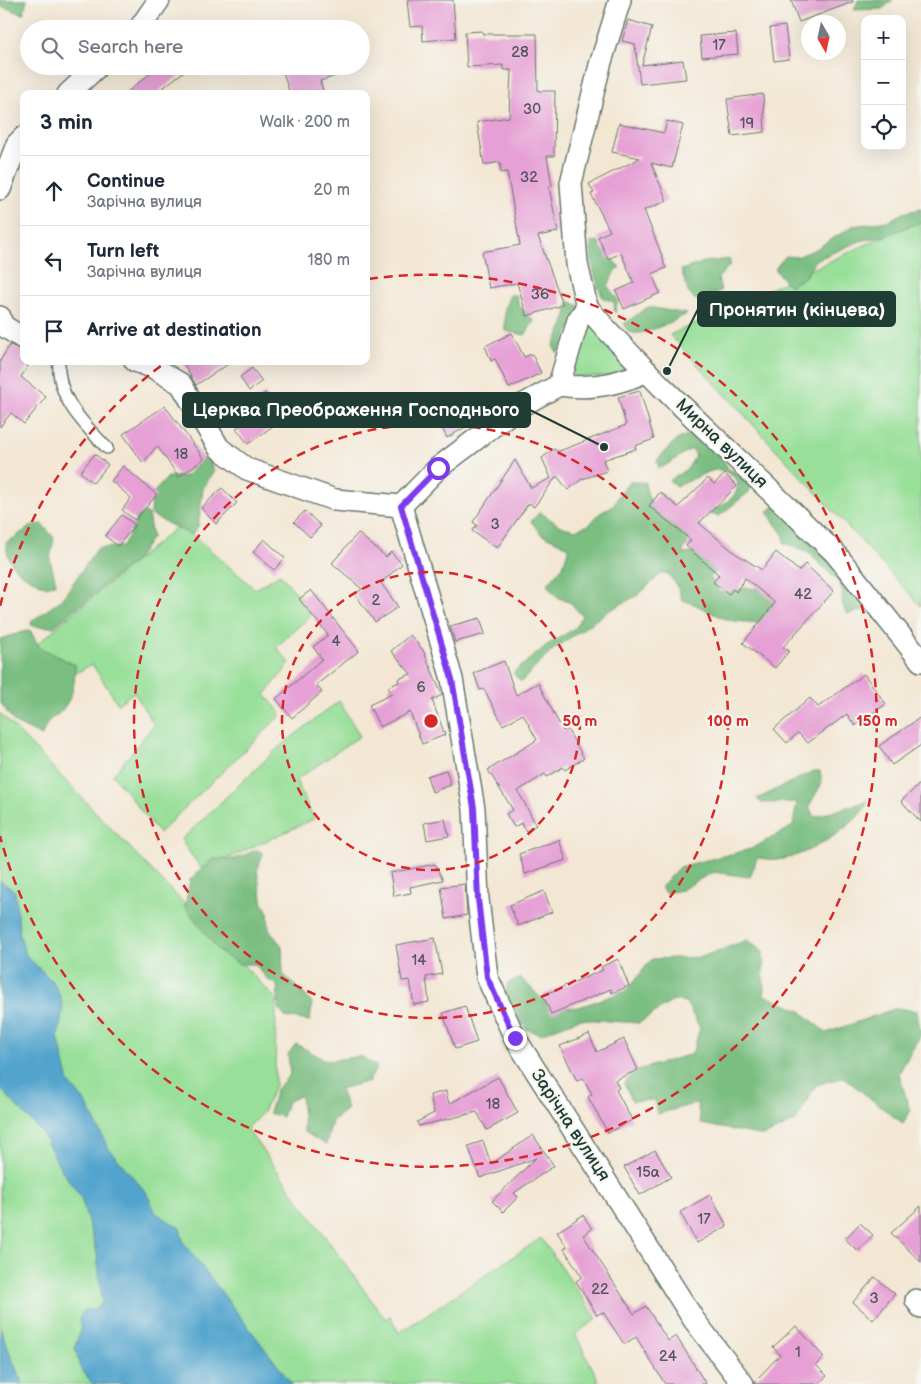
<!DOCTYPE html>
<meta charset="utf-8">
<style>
body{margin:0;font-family:"Balsamiq Sans",sans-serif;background:#f2f2f3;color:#1f2937}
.controls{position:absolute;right:15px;top:15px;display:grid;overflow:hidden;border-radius:10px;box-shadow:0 5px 20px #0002}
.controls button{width:45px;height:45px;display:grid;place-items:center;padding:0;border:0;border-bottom:1px solid #e0e1e3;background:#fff;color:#1f2937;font:25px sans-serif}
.compass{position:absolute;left:801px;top:15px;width:45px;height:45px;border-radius:50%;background:#fff;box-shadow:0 5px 20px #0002;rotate:171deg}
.stop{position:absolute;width:15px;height:15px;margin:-11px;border:4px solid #7c3aed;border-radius:50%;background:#fff}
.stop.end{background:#7c3aed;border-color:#fff;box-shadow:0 1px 5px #0008}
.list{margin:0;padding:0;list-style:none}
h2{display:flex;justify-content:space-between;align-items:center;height:65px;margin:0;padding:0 20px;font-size:21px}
h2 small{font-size:16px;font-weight:400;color:#747a83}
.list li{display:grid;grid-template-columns:32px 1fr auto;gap:15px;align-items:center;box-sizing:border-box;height:70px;padding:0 20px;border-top:1px solid #e0e1e3}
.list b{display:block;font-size:19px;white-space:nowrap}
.list p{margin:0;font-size:16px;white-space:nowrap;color:#747a83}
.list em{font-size:16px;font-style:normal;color:#747a83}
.icon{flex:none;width:28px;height:28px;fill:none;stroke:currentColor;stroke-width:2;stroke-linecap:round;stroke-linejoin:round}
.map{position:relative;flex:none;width:921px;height:1384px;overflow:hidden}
.search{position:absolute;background:#fff;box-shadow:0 5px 20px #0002;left:20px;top:20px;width:350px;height:55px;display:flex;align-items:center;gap:12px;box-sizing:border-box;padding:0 18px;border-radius:28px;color:#747a83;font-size:19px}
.panel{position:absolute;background:#fff;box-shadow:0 5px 20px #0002;left:20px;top:90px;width:350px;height:275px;border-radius:10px}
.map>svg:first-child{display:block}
</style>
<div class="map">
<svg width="921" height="1384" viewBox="0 0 921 1384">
<rect width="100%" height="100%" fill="#f6f6f2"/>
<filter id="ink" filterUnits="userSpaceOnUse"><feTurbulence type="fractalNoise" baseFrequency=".02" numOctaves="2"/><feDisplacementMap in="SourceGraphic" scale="10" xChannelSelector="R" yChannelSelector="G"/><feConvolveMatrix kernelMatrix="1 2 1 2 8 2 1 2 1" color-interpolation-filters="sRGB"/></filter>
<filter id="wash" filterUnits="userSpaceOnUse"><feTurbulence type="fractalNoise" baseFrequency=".0096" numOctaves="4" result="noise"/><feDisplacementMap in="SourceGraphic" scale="20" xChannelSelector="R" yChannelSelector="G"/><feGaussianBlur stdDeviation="1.12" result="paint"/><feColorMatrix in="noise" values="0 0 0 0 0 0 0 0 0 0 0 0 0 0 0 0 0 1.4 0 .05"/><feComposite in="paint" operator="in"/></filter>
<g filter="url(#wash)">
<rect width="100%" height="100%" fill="#f3e7d4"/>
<path fill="#98df99" stroke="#5c8e66" d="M921,219V606L670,335Z
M587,321L628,361C624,381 591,376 575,377L571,368Z
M180,524L255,589L280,574L313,613L276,647L290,663L265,695L282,714L159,833L113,775L154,725L134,692L118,704L92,664L68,678L37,644Z
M339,701L360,736L296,780L314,819L202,870L181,840L278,748Z
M0,713L276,999L275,1085L263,1112L247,1129L385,1319L390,1316L399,1333L541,1238L597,1319L575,1334L599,1381L593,1384H22L0,1328Z"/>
<path fill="#7abe81" stroke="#4c7e5a" d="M0,0H27L23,14L0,6Z
M858,0H893L882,9L854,10Z
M921,209V222L884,236L860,241L816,260L805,277L789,286L776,271V267L786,256L797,257L816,249L853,226L888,221L903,213Z
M598,241L602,250L620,267L613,274L608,287L618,300L615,313L614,302L603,298C594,279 591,262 591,242Z
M730,259V265L718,278L721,291L696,300L689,294L681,270L705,262Z
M510,295H516L519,306L534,321L525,335L505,331V307Z
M569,301L581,307L558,353L553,347L564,324Z
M648,307L687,314C677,319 638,340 628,331C626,329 625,326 624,324Z
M690,434C703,436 723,456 728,469L753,480L749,492L719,516L709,514C722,504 741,498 737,480C732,476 727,471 720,470C710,468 688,483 676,486L669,481L688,468L696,455L692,449C679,454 671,465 659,468L657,461C666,450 676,437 690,434Z
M207,456L214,471L203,489L198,527L191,535L151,515L152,494L168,477L186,476Z
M630,482H645C647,508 669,524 690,536L682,554L703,552L721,568L710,577L719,592L747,588L766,589L774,605L763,624C751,621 735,623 723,618C709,612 697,604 682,600L677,585L667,573L661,574L638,595L610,610L554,649L521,682L513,673L547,645L574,629L582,616L571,603L557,597L547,585L563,566L569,547L541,534L531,521L540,512L560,526L575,530L589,525L600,513L613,506L620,493Z
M775,506L871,599L864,610L847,614C838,599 845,600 841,588C839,579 832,576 826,570C808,552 810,551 784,543V536L767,512Z
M143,513L148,514L152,537L138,558L54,627L32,626L31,622L61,600L98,548L122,547L135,525V520Z
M42,524L54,538L50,560L56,583L47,587C24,575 9,573 6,543L33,525Z
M30,630L39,647L75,665C75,679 74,694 65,706C55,722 49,712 42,736L15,723L0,702V639Z
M813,771H820L822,783L809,806L814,817L868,801C862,823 807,855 784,859C776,860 766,859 757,858L750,877L713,872L681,890L665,893L661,887L679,867L751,849L788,829L793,825L797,802L762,803L757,799Z
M257,850L263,853L257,871L263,904L268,912L269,930L282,946L283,974L312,1002L310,1021L285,1017L279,1009L277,984L268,980L255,964H239L220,952L185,907L190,880L211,859H234Z
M747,940L763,952L764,995L801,1011L826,1033L897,1008L917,1011L921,1034L899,1073L910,1112L903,1124L843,1077L816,1085L796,1121L764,1136L701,1124L697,1103L657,1114L654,1100L632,1101L624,1083L638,1070L692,1054L700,1028L686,1002L674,1000L639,1023L580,1019L540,1034L526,1029L505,997L508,983L521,978L552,1009L579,1007L626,991L652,959L702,957Z
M296,1044L327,1061L361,1056L377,1067L369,1081L340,1089L347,1109L332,1121L326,1145L304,1132L301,1095L287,1102L282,1117L269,1113L276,1089L290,1075L288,1054Z"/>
<path fill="#53a4cd" stroke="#397080" d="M0,881L15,891L20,937L26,955L53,982L61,998L63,1008L58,1037L69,1083L86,1103L108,1148L146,1192L156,1213L180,1228L183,1242L292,1384H93L80,1368L75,1347L81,1328L79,1319L84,1310L95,1309L102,1304L97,1253L81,1197L62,1171L42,1133L0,1088Z
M0,1328L22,1384H0Z"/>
<g id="blocks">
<path fill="#e6a0d5" d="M407,0H453L456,38L423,41L422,26L410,27Z
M791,0H853V2L799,22Z
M628,20L652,27L642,65L683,60L686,79L640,84L635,44L622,41Z
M785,26L789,59L774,61L770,28Z
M482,31L483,34H537L538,91H555L554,156H547L552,186L549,187L558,232L538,236L563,305L527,316L517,283L489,288L482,252L520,245L507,172L501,173L500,162L484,165L477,122L509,117L511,70H503V65L467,67L465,32Z
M736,33L738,54L702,57L700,36Z
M159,66H191L155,94H125Z
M300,66H354V70L320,81L324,94H290L283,72Z
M763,94L765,132L732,136L727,99Z
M667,121L683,125L672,168L651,163L667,201L644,210L664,261L663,262L666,268L652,274L660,293L624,309L616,291L634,283L621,253L608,259L598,237L610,231L591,194L594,193L589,184L640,158L612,152L619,123L664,133Z
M512,333L524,357L532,354L541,373L509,388L495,359L491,361L485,346Z
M10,345L24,351V361H31L21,377L46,397L24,424L11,413L0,427V361Z
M182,361H233L196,385Z
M252,368L262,381L249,391L240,377Z
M640,391L654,439L635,446L636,449L603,460L607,471L582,479L568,490L557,476L534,507L529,503L497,548L472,531L477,525L473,522L515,460L531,488L551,478L542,458L554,449L557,452L626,425L618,397Z
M265,393L284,418L248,444L236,428L246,421L240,412Z
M480,396L489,413L447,438L434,410L453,399L458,408Z
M165,406L204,459L179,477L157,446L143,463L123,434Z
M95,454L108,465L93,483L80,472Z
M123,466L157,495L135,520L122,510L131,498L111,481Z
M725,474L737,486L699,523L735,553L762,570L776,552L799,571L805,564L834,591L783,647L789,651L775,668L743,643L775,603L745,578L736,592L733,589L729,594L713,582L719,575L686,546L691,540L649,506L660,492L678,507L708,478L714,484Z
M222,488L237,503L216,524L201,508Z
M305,511L321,526L310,537L294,522Z
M122,515L135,525L118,546L105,536Z
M358,533L386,557L391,552L402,564L381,583L398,607L375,622L355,594L362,589L332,563Z
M264,539L285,558L274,570L253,552Z
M311,590L359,651L316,685L322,692L292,718L276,699L322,659L313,647L328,635L299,599Z
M480,618L485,634L455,642L450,626Z
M410,635L423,650L442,695L432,700L445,735L422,744L410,712L380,727L369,705L392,694L388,687L399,682L398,679L411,674L391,651Z
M504,661L516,695L538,683L563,731L567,729L584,758L565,770L563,767L547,777L545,774L518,791L536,825L526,831L521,823L514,827L506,814L513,810L488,770L537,740L523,714L503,725L484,689L480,690L474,673Z
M864,674L886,704L855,726L847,714L808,743L798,733L787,743L774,729L810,698L818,707Z
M921,717V745L892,765L879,746Z
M446,770L451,785L432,792L427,776Z
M921,783V822L901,801Z
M445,819L449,836L427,840L424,823Z
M559,840L566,860L525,874L519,854Z
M435,864L443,880L410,887L411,893L394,896L390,873Z
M465,884L467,915L446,919L441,887Z
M544,891L552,912L518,926L510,905Z
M435,938L442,974L426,977L429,1002L414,1005L410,980L402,981L396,945Z
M618,959L629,986L612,993L611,989L551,1014L543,995L603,970L601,967Z
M465,1006L477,1042L455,1049L443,1013Z
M589,1034L597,1052L624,1039L638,1070L615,1080L619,1088L616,1090L632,1120L608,1133L588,1097L592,1094L583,1078L577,1081L560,1046Z
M498,1077L518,1113L487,1130L477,1112L419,1126L417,1122L434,1113L430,1095L446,1091L449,1104Z
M533,1135L554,1166L514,1193L518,1197L503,1212L492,1201L536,1158L480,1178L468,1146L483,1141L491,1164Z
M655,1150L671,1177L640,1195L624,1167Z
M710,1195L727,1226L697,1243L680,1212Z
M921,1206V1262L891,1233Z
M583,1215L592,1229L583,1235L634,1314L646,1306L668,1341L676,1336L706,1384H665L636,1337L624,1344L603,1312L597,1315L576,1281L582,1277L564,1249L567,1247L557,1232Z
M860,1223L873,1235L858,1251L845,1239Z
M875,1277L895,1294L873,1320L853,1302Z
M796,1326L824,1357L816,1365L827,1376L818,1384H755V1381L780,1355L773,1347Z"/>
</g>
</g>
<g filter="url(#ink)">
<use href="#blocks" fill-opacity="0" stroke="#69786c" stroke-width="1"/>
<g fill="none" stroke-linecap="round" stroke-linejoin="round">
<g stroke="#69786c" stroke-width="14">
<path id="lane" d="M59,361C56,398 84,424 107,448"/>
</g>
<g stroke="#69786c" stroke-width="24">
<path id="street" d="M620,0L600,65L571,183L577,264L587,307L607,330L661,386L835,553L921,661
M139,29L159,0
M68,94L98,66
M0,189L17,144L24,137
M587,307L578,320L559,385L517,408L438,468L401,506L452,679L474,809L478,899L487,977L515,1038L694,1320L743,1384
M0,317L2,325L24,339
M135,361L154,368L181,384L219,448L247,469L335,500L401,506
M559,385C589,390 619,384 647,371
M916,1300L921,1307"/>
</g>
<use href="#lane" stroke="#fff" stroke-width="11"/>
<use href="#street" stroke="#fff" stroke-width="21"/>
</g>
</g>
<g fill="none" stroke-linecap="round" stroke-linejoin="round" filter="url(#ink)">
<path stroke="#7c3aed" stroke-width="6" d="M438,468L401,506L452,679L474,808L478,899L487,977L515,1038"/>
</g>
<g fill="none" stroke="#d62828" stroke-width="2.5" stroke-dasharray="9 6">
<circle cx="431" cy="721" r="149"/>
<circle cx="431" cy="721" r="297"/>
<path d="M0 606A446 446 0 0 1 166 362M369 279A446 446 0 1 1 0 836"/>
</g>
<g text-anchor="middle" stroke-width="4.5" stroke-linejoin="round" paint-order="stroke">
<g font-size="15" fill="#51565c">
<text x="719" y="50">17</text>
<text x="520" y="57">28</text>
<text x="532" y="114">30</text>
<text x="747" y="128">19</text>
<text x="529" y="182">32</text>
<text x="540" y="299">36</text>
<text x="181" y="459">18</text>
<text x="495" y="529">3</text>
<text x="803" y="599">42</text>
<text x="376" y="605">2</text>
<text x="336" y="646">4</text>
<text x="421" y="692">6</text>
<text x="419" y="965">14</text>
<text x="493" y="1109">18</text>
<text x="648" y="1177">15а</text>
<text x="704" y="1224">17</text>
<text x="600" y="1294">22</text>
<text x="874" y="1303">3</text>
<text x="798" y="1357">1</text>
<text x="668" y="1361">24</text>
</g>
<g font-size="18" fill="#1f3d34" stroke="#f6f6f2">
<text transform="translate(722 443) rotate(44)" y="6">Мирна вулиця</text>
<text transform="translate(571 1125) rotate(57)" y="6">Зарічна вулиця</text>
</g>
</g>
<circle cx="431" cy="721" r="8" fill="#d62828" stroke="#f6f6f2" stroke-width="2.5"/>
<g font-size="15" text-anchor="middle" font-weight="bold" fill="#d62828" stroke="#f6f6f2" stroke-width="4.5" stroke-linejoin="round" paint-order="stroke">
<text x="580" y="726">50 m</text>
<text x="728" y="726">100 m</text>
<text x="877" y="726">150 m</text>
</g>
<path fill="none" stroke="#1f3d34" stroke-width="2" d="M667 371L698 309M604 447L530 410"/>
<g fill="#1f3d34" stroke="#f6f6f2" stroke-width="2">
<circle cx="667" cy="371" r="5"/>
<circle cx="604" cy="447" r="5"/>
</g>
<g fill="#1f3d34" stroke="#1f3d34" stroke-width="2">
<rect x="698" y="292" width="197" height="34" rx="5"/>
<rect x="183" y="393" width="347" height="34" rx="5"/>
</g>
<g font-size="19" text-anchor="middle" font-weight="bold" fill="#fff">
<text x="797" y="316">Пронятин (кінцева)</text>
<text x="356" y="416">Церква Преображення Господнього</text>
</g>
</svg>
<div class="controls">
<button>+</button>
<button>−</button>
<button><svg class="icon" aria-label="locate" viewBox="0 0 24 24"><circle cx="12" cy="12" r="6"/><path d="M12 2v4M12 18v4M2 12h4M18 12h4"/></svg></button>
</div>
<svg class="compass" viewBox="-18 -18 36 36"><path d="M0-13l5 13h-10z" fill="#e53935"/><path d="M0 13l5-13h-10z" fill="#747a83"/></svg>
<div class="stop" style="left:438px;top:468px"></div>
<div class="stop end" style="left:515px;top:1038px"></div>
<div class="search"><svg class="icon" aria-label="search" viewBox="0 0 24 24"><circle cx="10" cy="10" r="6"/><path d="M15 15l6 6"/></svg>Search here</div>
<section class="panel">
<h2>3 min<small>Walk · 200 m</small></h2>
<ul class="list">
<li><svg class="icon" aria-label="ahead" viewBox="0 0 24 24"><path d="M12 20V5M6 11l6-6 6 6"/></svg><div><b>Continue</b><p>Зарічна вулиця</p></div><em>20 m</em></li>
<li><svg class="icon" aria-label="left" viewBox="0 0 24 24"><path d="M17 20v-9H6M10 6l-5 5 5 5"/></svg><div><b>Turn left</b><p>Зарічна вулиця</p></div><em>180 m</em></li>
<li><svg class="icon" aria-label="arrive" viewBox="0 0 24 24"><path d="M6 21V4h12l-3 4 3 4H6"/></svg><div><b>Arrive at destination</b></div></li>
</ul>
</section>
</div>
